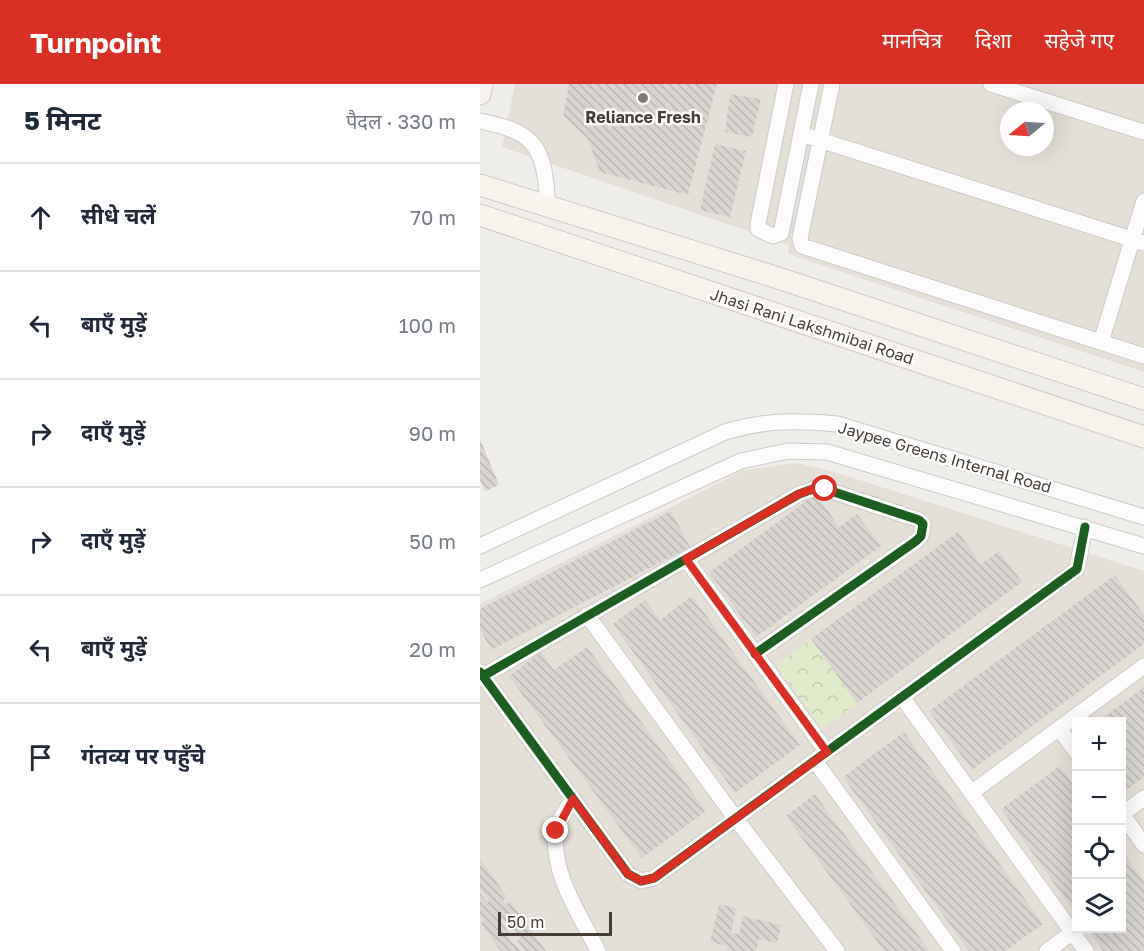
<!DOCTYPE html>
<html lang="hi">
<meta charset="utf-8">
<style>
body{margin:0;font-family:"Golos Text","Noto Sans Devanagari",sans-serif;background:#f2f2f3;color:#1f2937}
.controls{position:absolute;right:18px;bottom:18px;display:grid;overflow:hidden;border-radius:0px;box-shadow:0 6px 24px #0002}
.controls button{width:54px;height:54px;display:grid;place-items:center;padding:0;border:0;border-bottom:2px solid #e0e1e3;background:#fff;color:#1f2937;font:30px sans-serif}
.compass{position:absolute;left:520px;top:18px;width:54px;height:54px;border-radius:50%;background:#fff;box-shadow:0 6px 24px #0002;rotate:252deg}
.scale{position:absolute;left:18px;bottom:15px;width:114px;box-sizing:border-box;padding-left:6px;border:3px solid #463e36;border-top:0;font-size:16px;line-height:21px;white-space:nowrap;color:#463e36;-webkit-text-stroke:4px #fff;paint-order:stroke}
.stop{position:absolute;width:18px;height:18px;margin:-14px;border:4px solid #d93025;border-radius:50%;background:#fff}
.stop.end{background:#d93025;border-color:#fff;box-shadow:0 2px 6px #0008}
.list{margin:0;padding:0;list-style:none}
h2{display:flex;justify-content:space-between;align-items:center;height:78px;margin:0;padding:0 24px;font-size:26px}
h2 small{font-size:20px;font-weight:400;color:#747a83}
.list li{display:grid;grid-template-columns:39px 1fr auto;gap:18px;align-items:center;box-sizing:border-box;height:108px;padding:0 24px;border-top:2px solid #e0e1e3}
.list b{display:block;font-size:22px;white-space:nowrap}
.list em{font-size:20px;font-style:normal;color:#747a83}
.icon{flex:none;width:33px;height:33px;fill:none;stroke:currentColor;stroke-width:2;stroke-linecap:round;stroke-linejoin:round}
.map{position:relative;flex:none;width:664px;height:867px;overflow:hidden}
header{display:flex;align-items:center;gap:36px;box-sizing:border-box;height:84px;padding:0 30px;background:#d93025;color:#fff}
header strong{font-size:28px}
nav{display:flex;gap:33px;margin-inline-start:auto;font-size:21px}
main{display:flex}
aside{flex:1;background:#fff}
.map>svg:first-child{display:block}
</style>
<header>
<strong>Turnpoint</strong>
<nav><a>मानचित्र</a><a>दिशा</a><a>सहेजे गए</a></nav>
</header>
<main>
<aside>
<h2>5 मिनट<small>पैदल · 330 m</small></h2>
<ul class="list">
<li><svg class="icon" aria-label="ahead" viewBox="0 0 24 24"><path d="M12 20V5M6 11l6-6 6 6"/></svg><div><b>सीधे चलें</b></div><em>70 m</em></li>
<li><svg class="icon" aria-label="left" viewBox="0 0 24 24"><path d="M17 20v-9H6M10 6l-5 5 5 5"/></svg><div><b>बाएँ मुड़ें</b></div><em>100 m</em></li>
<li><svg class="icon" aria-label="right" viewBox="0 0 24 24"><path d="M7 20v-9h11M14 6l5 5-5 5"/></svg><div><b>दाएँ मुड़ें</b></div><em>90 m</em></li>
<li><svg class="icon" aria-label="right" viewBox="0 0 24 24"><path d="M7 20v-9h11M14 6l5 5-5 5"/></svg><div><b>दाएँ मुड़ें</b></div><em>50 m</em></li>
<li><svg class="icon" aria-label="left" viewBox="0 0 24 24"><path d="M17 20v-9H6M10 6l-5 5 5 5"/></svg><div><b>बाएँ मुड़ें</b></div><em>20 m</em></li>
<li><svg class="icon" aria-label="arrive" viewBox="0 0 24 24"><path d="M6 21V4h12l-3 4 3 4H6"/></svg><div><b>गंतव्य पर पहुँचे</b></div></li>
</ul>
</aside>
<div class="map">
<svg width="664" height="867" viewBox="0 0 664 867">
<defs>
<pattern id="park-crowns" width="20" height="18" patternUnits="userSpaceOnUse" patternTransform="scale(1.5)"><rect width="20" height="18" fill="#e0ebca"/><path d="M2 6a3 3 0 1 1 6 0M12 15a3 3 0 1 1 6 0" fill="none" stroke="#c2cbae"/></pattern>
<pattern id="building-back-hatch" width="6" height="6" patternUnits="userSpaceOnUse" patternTransform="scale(1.5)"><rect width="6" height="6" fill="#d8d5d1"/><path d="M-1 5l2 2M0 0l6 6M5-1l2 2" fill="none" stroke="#bbb8b4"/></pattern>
</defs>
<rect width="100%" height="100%" fill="#f0eeea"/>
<path fill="#e4dfd7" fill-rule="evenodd" d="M35,0H664V288L308,170L309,161L22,63ZM529,27H565V63H529Z
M317,379L351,387L664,487V867H0V520L264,386ZM596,638H642V844H596Z"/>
<path fill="url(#park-crowns)" d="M331,555L377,619L342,645L296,581Z"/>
<path fill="url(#building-back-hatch)" d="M89,0H237L208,111L120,88L107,54L83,32Z
M250,10L281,15L272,53L245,48Z
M235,60L266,67L250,133L220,126Z
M0,355L19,401L5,407L0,396Z
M336,410L359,443L377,430L401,462L276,553L229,488Z
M191,427L210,463L11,566L0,545V525Z
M478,448L501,480L519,467L542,498L377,619L331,555Z
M635,491L664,531V560L492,686L449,627Z
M212,512L320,661L255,709L133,540L165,516L180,536Z
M107,563L226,727L162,774L29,592L61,568L74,586Z
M664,603V693L642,709V638H617Z
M424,648L563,840L525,867H489L363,693Z
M580,682L596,705V830L521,725Z
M335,710L442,857L449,867H404L402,864L306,732Z
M642,767L664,798V867H623L607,844H642Z
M0,775L27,813L23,816L26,821L30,817L66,867H45L37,856L40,854L34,845L32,848L22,834L20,836L29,849L26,852L41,867H21L18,864L1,839L4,836L0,833V809L7,818L9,817L0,804Z
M239,820L256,824L251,849L259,850L263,832L301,841L297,859L279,855L276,867H247L248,862L230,858Z"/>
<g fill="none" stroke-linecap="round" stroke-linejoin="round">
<g stroke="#cdcac6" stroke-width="17">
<path id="street" d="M306,0L278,140V145L293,152L301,149L331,0
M352,0L320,154L322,162L664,272
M511,0L664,48
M0,37C59,48 64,66 68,122
M321,50L664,159
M621,258L664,117
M0,462L245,348C285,336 316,336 357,340L664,433
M206,475L347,668
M0,496L261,377L308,367L347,368L664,462
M107,531L256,735L357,867
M0,588L148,790L161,797L174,794L597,485L605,443
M3,592L319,410L333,405H345L439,436L443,440L441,452L436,457L275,570
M422,613L606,867
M579,644L596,668
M335,677L473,867
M491,709L664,582
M664,714L642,730L664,761
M93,715C87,725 77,737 76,749C71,790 101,832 118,867
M567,867L593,848"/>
</g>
<g stroke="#d0cac1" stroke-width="23">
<path id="secondary" d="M0,10L2,0
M0,101L292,192L664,315
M0,131L664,353"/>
</g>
<use href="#street" stroke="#fdfcfc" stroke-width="15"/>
<use href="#secondary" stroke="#f7f4ee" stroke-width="21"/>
<g stroke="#fff" stroke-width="13">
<path id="cycleway" d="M0,588L148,790L161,797L174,794L597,485L605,443
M3,592L319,410L333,405H345L439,436L443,440L441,452L436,457L275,570"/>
</g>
<use href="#cycleway" stroke="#1b5e20" stroke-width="9"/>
</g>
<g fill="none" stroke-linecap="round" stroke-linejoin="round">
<path stroke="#d93025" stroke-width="8" d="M76,747L93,715L148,790L161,797L174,794L347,668L206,475L319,410L333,405H345"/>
</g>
<circle fill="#827c75" stroke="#fff" stroke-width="2" cx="163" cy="14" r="6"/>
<g text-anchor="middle" stroke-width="5" stroke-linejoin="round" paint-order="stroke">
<g font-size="16" font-weight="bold" fill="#463e36" stroke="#fff">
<text x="163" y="39">Reliance Fresh</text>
</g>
<g font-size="16" fill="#463e36" stroke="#fff">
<text transform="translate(332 242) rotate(18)" y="6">Jhasi Rani Lakshmibai Road</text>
<text transform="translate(465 373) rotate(16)" y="6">Jaypee Greens Internal Road</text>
</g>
</g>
</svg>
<div class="controls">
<button>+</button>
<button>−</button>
<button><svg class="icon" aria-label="locate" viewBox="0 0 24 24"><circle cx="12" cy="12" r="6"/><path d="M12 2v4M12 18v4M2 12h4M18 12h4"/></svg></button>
<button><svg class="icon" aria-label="layers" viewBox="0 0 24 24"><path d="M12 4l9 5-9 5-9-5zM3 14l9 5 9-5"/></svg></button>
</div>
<svg class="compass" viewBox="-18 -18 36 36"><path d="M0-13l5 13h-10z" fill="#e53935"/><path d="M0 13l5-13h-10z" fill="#747a83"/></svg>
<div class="scale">50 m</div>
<div class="stop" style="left:345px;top:405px"></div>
<div class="stop end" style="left:76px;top:747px"></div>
</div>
</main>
